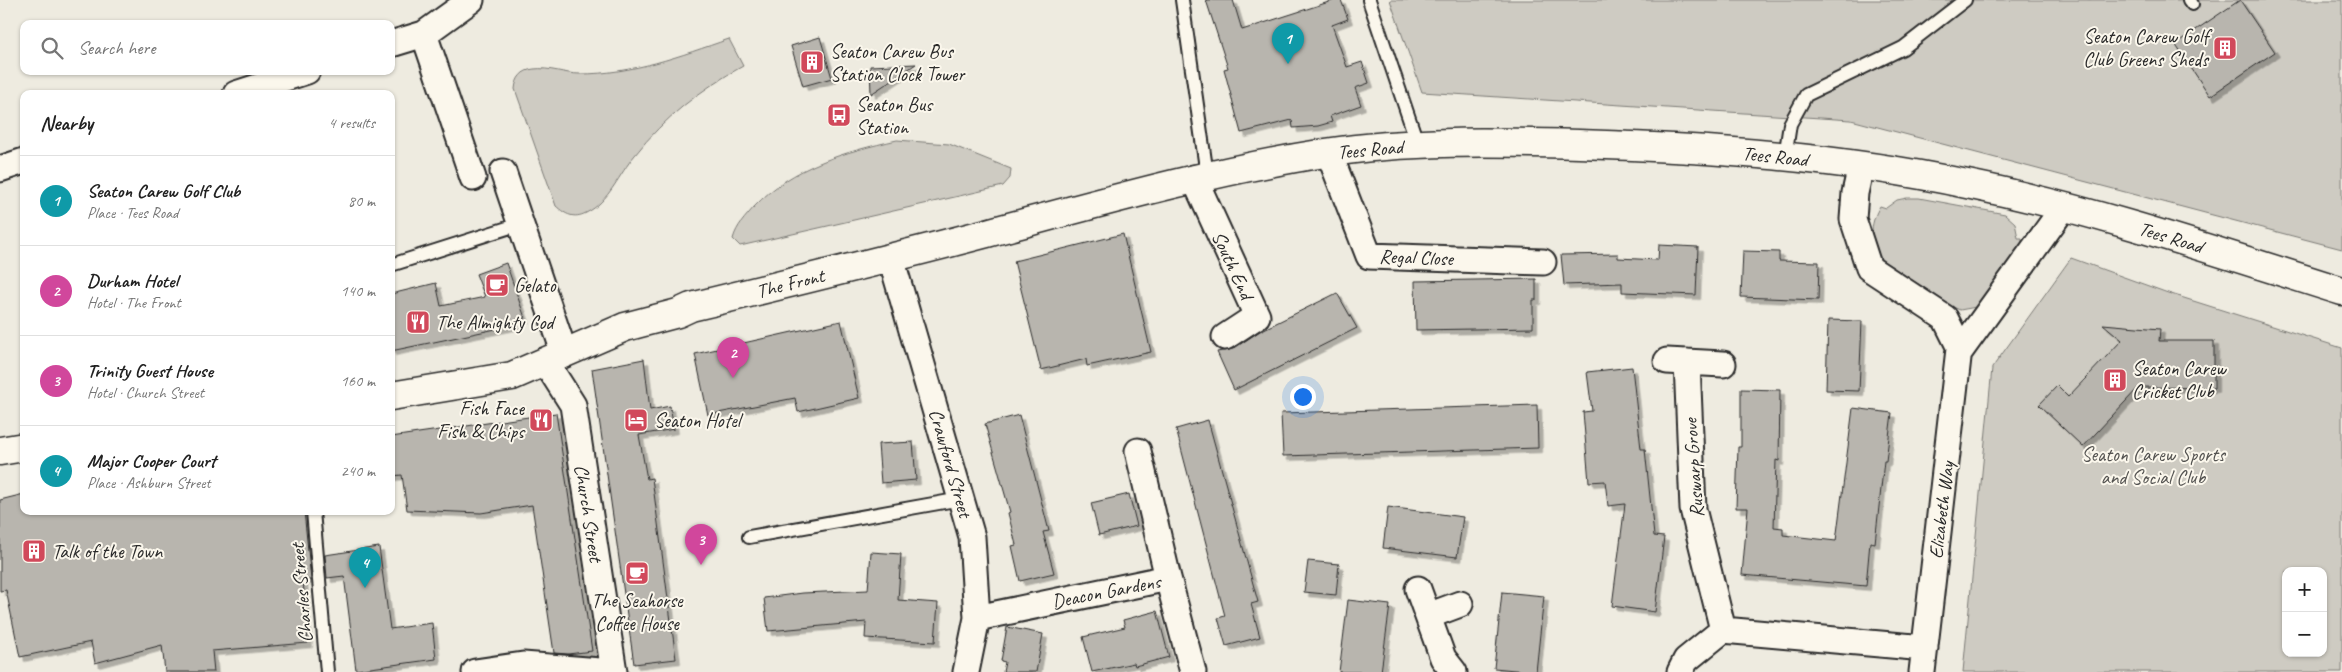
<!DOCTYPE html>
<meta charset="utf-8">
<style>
body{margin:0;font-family:Caveat,sans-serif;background:#f2f2f2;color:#222}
.controls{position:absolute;right:15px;bottom:15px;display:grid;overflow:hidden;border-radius:10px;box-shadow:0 1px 4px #0004}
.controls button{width:45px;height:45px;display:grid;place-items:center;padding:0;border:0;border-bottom:1px solid #e0e0e0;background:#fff;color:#222;font:25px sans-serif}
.you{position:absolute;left:1302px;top:396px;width:18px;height:18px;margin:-12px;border:4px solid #fff;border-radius:50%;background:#1a73e8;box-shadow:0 0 0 8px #1a73e833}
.badge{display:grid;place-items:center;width:32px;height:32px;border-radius:50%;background:#d1495b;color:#fff;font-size:16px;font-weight:700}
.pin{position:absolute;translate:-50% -41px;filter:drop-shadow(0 1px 2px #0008)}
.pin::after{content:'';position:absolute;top:26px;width:18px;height:15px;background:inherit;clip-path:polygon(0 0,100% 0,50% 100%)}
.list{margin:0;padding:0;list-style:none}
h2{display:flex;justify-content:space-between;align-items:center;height:65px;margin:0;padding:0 20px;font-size:21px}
h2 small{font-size:16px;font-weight:400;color:#767676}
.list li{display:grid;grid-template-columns:32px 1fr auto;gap:15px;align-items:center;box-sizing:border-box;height:90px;padding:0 20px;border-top:1px solid #e0e0e0}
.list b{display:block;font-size:19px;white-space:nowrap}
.list p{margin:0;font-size:16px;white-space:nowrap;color:#767676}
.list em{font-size:16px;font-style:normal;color:#767676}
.icon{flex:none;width:28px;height:28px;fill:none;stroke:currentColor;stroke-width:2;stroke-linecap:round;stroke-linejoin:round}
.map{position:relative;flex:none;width:2342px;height:672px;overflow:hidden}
.search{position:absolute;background:#fff;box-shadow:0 1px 4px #0004;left:20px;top:20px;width:375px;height:55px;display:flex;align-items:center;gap:12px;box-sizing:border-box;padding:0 18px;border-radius:10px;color:#767676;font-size:19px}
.panel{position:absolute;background:#fff;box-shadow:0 1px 4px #0004;left:20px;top:90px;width:375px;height:425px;border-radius:10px}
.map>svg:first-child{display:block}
</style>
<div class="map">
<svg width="2342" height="672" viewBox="0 0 2342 672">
<defs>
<filter id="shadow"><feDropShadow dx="4.5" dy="4.5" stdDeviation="0" flood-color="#0004"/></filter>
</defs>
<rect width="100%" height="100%" fill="#eeebe0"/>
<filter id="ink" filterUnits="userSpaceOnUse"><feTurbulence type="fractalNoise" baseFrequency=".02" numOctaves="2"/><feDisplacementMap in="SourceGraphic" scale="10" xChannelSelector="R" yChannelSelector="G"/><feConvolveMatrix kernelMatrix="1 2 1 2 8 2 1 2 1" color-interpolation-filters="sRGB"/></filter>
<g filter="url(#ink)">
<path fill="#cecbc2" stroke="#7c7b76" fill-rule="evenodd" d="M1390,0H2342V249L1851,120L1422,92Z
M729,39L743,66C701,89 664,118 635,155C619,174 609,202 586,213C574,219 566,215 556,206L515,89C516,78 522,70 534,69C549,67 565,74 580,74C632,74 680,56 729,39Z
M897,140L949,144L1011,169L1010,178L1003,186L740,246L733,239C737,225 745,218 754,207C792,166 845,152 897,140Z
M1907,198H1919L2005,214L2015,223L2018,238H2022V242L1976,307L1960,310L1953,307L1882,260C1869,242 1869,225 1880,206L1886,208L1897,200Z
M2071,258L2168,293L2342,348V672H1963L1992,368ZM2286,571H2323V653H2286Z"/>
<path fill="#b8b5ae" stroke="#2b2b2b" filter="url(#shadow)" d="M1206,0H1233L1242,30L1335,0H1341L1348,19L1332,25L1347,67L1362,62L1369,83L1355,88L1361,105L1330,116L1332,122L1318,126L1293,128L1292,120L1241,133L1224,69L1228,68Z
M2240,0L2275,52L2210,96L2175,44Z
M820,37L832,78L803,86L791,46Z
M916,64L871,94L870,66Z
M1123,234L1151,352L1087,366L1086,359L1041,370L1014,261Z
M1659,245L1698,247L1696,295L1622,292V283L1564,285L1561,255L1618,254V258L1658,260Z
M1743,251L1779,252V261L1819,262L1818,300L1741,297Z
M506,263L525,318L514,321L515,325L391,351V294L436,283L441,306L485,297L476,274Z
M1536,279V300H1533V328L1416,330L1415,281Z
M1337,293L1357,328L1234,390L1217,352L1233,349L1260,331Z
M1828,320L1862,321L1859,391L1826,390Z
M841,321L859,398L798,412L795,398L708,415L695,354Z
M2103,324L2160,329L2159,341H2214V388L2139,387L2083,447L2039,405L2057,386L2068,397L2122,340Z
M644,359L650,410L670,406L674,429L639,435L647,479L652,478L676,659L634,664L592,369Z
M1632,367L1641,449H1645L1654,536L1664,537L1655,612L1612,606L1625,504L1608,506L1605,481L1589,482L1583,412L1592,411L1587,372Z
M1741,389L1780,390L1779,461L1776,460L1774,527L1783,528V535L1836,541L1853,408L1892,413L1886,461H1884L1875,543L1870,542L1866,586L1742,575L1748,508H1736L1738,447H1741Z
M1537,405L1538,448L1283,456L1281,413Z
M556,413L592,651L568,654L554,653L532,505L481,513L407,510L402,475L391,476V437Z
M1019,415L1049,531L1043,532L1054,573L1020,581L1012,546L1016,545L1008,513L1010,512L985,424Z
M1208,420L1258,602L1251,604L1260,637L1226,646L1218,618L1225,616L1176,429Z
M913,442L916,480L881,483L878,444Z
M24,494V511H304L311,580H303L308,643L212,651L214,672H165L162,645L95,663L91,642L20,657L6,590L0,591V500Z
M1129,494L1137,526L1099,535L1091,503Z
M1388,507L1463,517L1457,557L1383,548Z
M379,547L390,629L432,623L436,659L356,670L344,576L327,578L325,555Z
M871,552L901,554L898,600L938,603L935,642L865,638L866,622L768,631L764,598L803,593L868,590Z
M1308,561L1339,564L1336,595L1304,592Z
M1502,592L1544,596L1536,672L1494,668Z
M1348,600L1390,605L1381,672H1339Z
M1157,611L1169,657L1135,666L1134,663L1092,672L1083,637L1125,627L1123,620Z
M1007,627L1043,634L1036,672H1003L1005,662L1001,661Z"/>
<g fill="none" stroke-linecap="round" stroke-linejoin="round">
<g stroke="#2b2b2b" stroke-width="16">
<path id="lane" d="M1182,0L1207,175
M1369,0L1418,145
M2189,0L2192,4
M1785,157L1790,124L1806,95L1903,48L1965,0
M391,265L520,224
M313,511L327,672
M749,537L961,499"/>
</g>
<g stroke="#2b2b2b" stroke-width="29">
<path id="street" d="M424,34L471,0
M391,44L424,34L473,178
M236,94L307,71
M1329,153L1369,256L1543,262
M1861,166L1855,193L1853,219L1869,268L1945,318L1961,350
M0,169L24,161
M503,172L564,352
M1194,178L1257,316L1225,337
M891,258L972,537L977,618L966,672
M545,361L573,405L614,672
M1667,361L1723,364
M1687,362L1693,509L1723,630
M1138,451L1168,578
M1418,589L1443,658L1454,672
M1428,616L1460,604
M977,618L1168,578L1193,672
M475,672L523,665L613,672
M1680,672L1686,660L1723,630L1925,648
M1922,672L1959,349L1961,350L2064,207"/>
</g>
<g stroke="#2b2b2b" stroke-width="31">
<path id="primary" d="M391,396L512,376L625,327L678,313L691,307C790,283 889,259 987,233C1099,203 1211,171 1325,153C1409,140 1495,142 1579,144C1709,148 1840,157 1967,184C2095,210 2218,252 2342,291
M0,451L24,447"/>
</g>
<use href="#lane" stroke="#fbf7ec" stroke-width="12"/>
<use href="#street" stroke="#fbf7ec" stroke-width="25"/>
<use href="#primary" stroke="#fbf7ec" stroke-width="28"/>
</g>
</g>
<defs>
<g id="building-square" transform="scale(1.25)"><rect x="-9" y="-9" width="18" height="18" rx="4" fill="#d1495b" stroke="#fbf7ec"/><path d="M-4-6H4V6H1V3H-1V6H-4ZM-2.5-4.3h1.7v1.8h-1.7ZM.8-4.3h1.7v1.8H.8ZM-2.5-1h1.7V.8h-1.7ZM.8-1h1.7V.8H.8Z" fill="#fff"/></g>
<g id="bus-square" transform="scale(1.25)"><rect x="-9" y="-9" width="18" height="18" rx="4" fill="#d1495b" stroke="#fbf7ec"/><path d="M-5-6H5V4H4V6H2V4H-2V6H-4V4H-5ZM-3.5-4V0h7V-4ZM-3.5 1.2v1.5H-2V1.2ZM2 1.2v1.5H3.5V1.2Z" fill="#fff"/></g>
<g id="cafe-square" transform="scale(1.25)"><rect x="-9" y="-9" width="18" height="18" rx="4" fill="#d1495b" stroke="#fbf7ec"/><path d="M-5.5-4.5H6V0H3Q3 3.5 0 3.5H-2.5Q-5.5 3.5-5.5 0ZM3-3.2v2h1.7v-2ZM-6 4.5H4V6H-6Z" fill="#fff"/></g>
<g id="restaurant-square" transform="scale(1.25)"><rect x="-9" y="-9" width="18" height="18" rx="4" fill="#d1495b" stroke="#fbf7ec"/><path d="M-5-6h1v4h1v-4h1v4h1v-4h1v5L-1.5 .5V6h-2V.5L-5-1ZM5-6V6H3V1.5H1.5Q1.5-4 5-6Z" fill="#fff"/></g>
<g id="hotel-square" transform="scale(1.25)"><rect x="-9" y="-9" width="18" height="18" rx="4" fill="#d1495b" stroke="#fbf7ec"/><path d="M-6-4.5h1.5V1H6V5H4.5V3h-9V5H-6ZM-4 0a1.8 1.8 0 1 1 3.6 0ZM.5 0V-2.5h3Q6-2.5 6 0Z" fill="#fff"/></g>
</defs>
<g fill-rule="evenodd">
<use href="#building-square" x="2225" y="48"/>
<use href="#building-square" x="812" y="62"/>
<use href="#bus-square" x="839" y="115"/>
<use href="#cafe-square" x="497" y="285"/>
<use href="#restaurant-square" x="418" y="322"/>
<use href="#building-square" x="2115" y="380"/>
<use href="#restaurant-square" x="541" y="420"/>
<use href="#hotel-square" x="636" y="420"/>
<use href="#building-square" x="34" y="551"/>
<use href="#cafe-square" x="637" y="573"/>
</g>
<g text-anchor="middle" stroke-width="4" stroke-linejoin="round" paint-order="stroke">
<g font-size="20" fill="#2b2b2b" stroke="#fbf7ec" text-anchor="start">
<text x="2208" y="43" text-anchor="end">Seaton Carew Golf<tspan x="2208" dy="23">Club Greens Sheds</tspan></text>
<text x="830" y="58">Seaton Carew Bus<tspan x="830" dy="23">Station Clock Tower</tspan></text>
<text x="856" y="111">Seaton Bus<tspan x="856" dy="23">Station</tspan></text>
<text x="514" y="292">Gelato</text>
<text x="436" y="329">The Almighty Cod</text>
<text x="2132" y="375">Seaton Carew<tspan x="2132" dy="23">Cricket Club</tspan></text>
<text x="524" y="415" text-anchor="end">Fish Face<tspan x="524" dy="23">Fish &amp; Chips</tspan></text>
<text x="654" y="427">Seaton Hotel</text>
<text x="52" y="558">Talk of the Town</text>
<text x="637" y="607" text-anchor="middle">The Seahorse<tspan x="637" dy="23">Coffee House</tspan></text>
</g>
<g font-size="20" fill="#2b2b2b" stroke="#fbf7ec">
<text transform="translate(1370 149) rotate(-5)" y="7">Tees Road</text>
<text transform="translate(1775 156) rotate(6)" y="7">Tees Road</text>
<text transform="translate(2171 237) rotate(17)" y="7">Tees Road</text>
<text transform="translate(1416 257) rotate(2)" y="7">Regal Close</text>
<text transform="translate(1233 265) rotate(65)" y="7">South End</text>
<text transform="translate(790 283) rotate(-14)" y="7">The Front</text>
<text transform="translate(951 463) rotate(74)" y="7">Crawford Street</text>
<text transform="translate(1693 468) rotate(-94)" y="7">Ruswarp Grove</text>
<text transform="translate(1941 510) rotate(-83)" y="7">Elizabeth Way</text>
<text transform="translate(589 513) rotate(81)" y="7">Church Street</text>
<text transform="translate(1106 591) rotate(-11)" y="7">Deacon Gardens</text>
<text transform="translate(301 593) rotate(-95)" y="7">Charles Street</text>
</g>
<g font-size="20" fill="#545351" stroke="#fbf7ec">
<text x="2153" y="461">Seaton Carew Sports<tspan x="2153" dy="23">and Social Club</tspan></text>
</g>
</g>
</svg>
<div class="controls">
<button>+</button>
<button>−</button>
</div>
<div class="you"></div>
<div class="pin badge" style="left:1288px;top:64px;background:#0f9aa8">1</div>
<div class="pin badge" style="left:733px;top:378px;background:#d1479c">2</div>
<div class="pin badge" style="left:701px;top:565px;background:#d1479c">3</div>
<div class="pin badge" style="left:365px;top:588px;background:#0f9aa8">4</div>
<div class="search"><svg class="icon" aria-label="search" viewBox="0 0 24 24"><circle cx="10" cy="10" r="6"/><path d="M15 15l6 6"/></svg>Search here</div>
<section class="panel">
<h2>Nearby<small>4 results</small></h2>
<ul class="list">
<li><span class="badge" style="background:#0f9aa8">1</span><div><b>Seaton Carew Golf Club</b><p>Place · Tees Road</p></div><em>80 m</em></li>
<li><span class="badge" style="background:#d1479c">2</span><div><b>Durham Hotel</b><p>Hotel · The Front</p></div><em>140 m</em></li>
<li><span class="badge" style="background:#d1479c">3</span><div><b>Trinity Guest House</b><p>Hotel · Church Street</p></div><em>160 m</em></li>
<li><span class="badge" style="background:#0f9aa8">4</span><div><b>Major Cooper Court</b><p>Place · Ashburn Street</p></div><em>240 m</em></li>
</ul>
</section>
</div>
